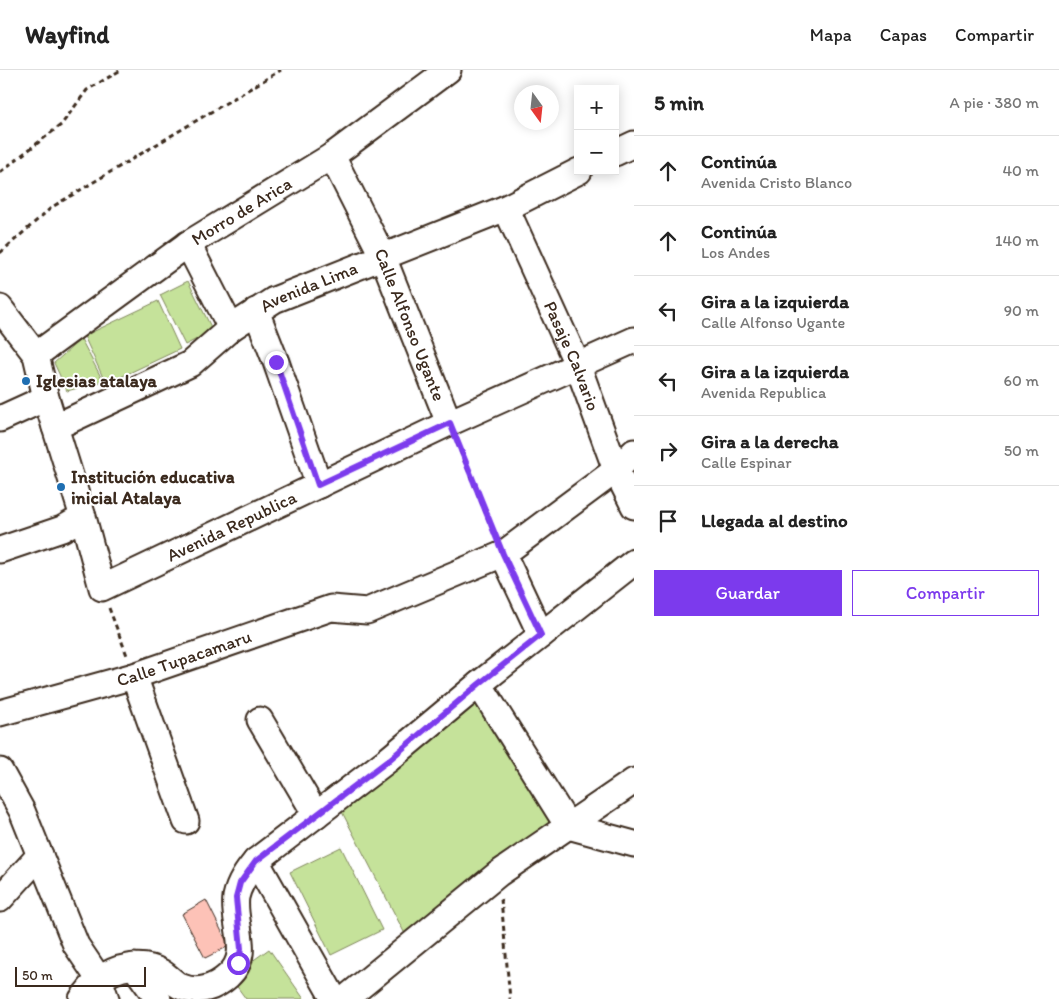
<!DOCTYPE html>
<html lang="es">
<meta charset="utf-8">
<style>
body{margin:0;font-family:Itim,sans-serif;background:#f6f6f6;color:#222}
.controls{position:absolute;right:15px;top:15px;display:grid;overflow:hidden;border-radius:0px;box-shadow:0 2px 12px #0003}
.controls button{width:45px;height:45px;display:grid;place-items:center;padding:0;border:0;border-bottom:1px solid #e0e0e0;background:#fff;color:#222;font:25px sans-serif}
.compass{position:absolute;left:514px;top:15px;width:45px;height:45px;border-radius:50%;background:#fff;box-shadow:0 2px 12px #0003;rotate:165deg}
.scale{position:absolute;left:15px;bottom:12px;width:131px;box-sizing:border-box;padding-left:5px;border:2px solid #3b2a1e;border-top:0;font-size:14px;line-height:18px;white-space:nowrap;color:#3b2a1e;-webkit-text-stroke:4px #fff;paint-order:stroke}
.stop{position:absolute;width:15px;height:15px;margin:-11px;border:4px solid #7c3aed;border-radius:50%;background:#fff}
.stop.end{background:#7c3aed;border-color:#fff;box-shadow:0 1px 5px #0008}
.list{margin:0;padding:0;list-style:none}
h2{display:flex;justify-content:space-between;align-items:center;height:65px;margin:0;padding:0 20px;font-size:21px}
h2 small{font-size:16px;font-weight:400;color:#767676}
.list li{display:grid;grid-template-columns:32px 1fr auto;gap:15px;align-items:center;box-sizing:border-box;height:70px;padding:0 20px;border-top:1px solid #e0e0e0}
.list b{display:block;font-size:19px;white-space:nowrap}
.list p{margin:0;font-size:16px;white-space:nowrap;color:#767676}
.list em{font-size:16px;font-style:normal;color:#767676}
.actions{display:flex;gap:10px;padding:15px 20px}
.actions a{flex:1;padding:11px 0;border:1px solid #7c3aed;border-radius:0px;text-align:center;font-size:18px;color:#7c3aed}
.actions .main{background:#7c3aed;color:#fff}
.icon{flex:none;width:28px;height:28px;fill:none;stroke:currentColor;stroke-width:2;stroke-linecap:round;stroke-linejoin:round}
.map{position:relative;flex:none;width:634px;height:929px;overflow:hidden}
header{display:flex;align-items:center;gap:30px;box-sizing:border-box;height:70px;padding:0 25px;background:#fff;border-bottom:1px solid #e0e0e0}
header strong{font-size:24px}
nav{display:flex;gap:28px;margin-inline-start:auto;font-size:18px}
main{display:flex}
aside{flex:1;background:#fff}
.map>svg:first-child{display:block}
</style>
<header>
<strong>Wayfind</strong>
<nav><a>Mapa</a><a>Capas</a><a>Compartir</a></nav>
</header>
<main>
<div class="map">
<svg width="634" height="929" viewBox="0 0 634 929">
<rect width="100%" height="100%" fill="#fff"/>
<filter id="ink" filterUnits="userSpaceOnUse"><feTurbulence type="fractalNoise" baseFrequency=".02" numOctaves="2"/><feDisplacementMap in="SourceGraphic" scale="10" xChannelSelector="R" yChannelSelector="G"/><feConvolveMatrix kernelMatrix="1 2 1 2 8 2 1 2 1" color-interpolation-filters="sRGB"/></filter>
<g filter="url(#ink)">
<path fill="#c5e29a" stroke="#80865c" d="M188,211L213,261L185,275L160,225Z
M158,231L180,279L106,314L84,266Z
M81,269L103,311L67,321L54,293Z
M480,631L558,750L405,864L342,742Z
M341,777L382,860L331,885L290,802Z
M269,879L304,929H246L230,907Z"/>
<path fill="#fdc2b7" stroke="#3b2a1e" d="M206,830L229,876L205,888L182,844Z"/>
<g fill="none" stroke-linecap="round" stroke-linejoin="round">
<g stroke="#3b2a1e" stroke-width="29">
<g id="minor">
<path d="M615,83L634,74"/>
<path id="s1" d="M332,86L383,187L449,353"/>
<path id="s2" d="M506,138L578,296L616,400L634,436"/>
<path d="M188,174L231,258"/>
<path id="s3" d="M0,238L36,285L46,328L83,447L102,518L449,353L634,270"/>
<path d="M256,241L276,292L319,415"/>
<path id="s4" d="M36,285L188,174L332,86L448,0"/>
<path d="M0,349L46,328"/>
<path id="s5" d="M55,357L190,294L231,258L274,230L506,138L579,101"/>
<path d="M0,480L62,459L83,447"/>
<path d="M503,484L541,565"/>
<path d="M134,606L186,751"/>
<path d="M479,614L568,756L634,774"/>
<path id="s6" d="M0,643L134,606L331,538L367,541L503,484L616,400L634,382"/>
<path d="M260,650L316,745"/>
<path d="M0,701L22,741L76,875L99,909L106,929"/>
<path d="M256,791L334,929"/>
<path d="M0,829L40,785"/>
<path d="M134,896L158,929"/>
<path d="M82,929C87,923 93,914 100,909C116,897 142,891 161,902C168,906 174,914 182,917C198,924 216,917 228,906C253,884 232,854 236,827C239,813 247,802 256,791L389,689L479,614L634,492"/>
<path d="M345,929L498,804L634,711"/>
</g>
</g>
<path stroke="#3b2a1e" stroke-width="3" stroke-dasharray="5 4" stroke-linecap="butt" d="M0,102L61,55L87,20L121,0
M0,183L52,137L281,0
M457,372L495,465
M109,538L128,588
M501,829L510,929"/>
<use href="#minor" stroke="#fff" stroke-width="25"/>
</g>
</g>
<g fill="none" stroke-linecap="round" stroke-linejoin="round" filter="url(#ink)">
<path stroke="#7c3aed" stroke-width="6" d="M238,893L241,879L236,828L240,813L256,791L389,690L479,614L541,565L503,484L450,353L318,415L276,292"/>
</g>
<g fill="#1f6fb2" stroke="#fff" stroke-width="2">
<circle cx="26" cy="311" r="5"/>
<circle cx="61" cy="417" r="5"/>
</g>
<g text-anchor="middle" stroke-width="4" stroke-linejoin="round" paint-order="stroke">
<g font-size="18" fill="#3b2a1e" stroke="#fff">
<text dy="6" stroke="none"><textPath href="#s4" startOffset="251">Morro de Arica</textPath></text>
<text dy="6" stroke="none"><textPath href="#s5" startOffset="292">Avenida Lima</textPath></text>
<text dy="6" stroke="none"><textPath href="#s1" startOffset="186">Calle Alfonso Ugante</textPath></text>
<text dy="6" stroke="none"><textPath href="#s2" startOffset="162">Pasaje Calvario</textPath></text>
<text dy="6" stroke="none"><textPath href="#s3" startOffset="445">Avenida Republica</textPath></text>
<text dy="6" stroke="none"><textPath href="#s6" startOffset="192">Calle Tupacamaru</textPath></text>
</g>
<g font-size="18" font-weight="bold" fill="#3b2a1e" stroke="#fff" text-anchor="start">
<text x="36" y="317">Iglesias atalaya</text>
<text x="71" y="413">Institución educativa<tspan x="71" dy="21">inicial Atalaya</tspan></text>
</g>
</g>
</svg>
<div class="controls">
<button>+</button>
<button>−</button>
</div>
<svg class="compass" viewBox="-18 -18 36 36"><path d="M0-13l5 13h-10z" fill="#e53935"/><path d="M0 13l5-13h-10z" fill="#767676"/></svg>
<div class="scale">50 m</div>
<div class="stop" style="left:238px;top:893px"></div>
<div class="stop end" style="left:276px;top:292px"></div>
</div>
<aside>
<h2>5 min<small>A pie · 380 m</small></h2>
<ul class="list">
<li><svg class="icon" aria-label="ahead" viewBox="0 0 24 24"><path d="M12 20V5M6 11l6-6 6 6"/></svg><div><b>Continúa</b><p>Avenida Cristo Blanco</p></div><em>40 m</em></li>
<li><svg class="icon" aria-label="ahead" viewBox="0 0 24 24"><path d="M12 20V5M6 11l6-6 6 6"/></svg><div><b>Continúa</b><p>Los Andes</p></div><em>140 m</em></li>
<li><svg class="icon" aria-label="left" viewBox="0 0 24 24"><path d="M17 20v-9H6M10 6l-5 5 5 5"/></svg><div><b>Gira a la izquierda</b><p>Calle Alfonso Ugante</p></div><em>90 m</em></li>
<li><svg class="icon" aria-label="left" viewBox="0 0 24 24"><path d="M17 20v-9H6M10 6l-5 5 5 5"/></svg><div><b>Gira a la izquierda</b><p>Avenida Republica</p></div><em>60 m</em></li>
<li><svg class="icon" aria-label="right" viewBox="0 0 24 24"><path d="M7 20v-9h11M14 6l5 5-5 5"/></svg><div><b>Gira a la derecha</b><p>Calle Espinar</p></div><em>50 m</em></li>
<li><svg class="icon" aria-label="arrive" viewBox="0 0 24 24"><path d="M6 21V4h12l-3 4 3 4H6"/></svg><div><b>Llegada al destino</b></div></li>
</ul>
<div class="actions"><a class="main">Guardar</a><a>Compartir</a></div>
</aside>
</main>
